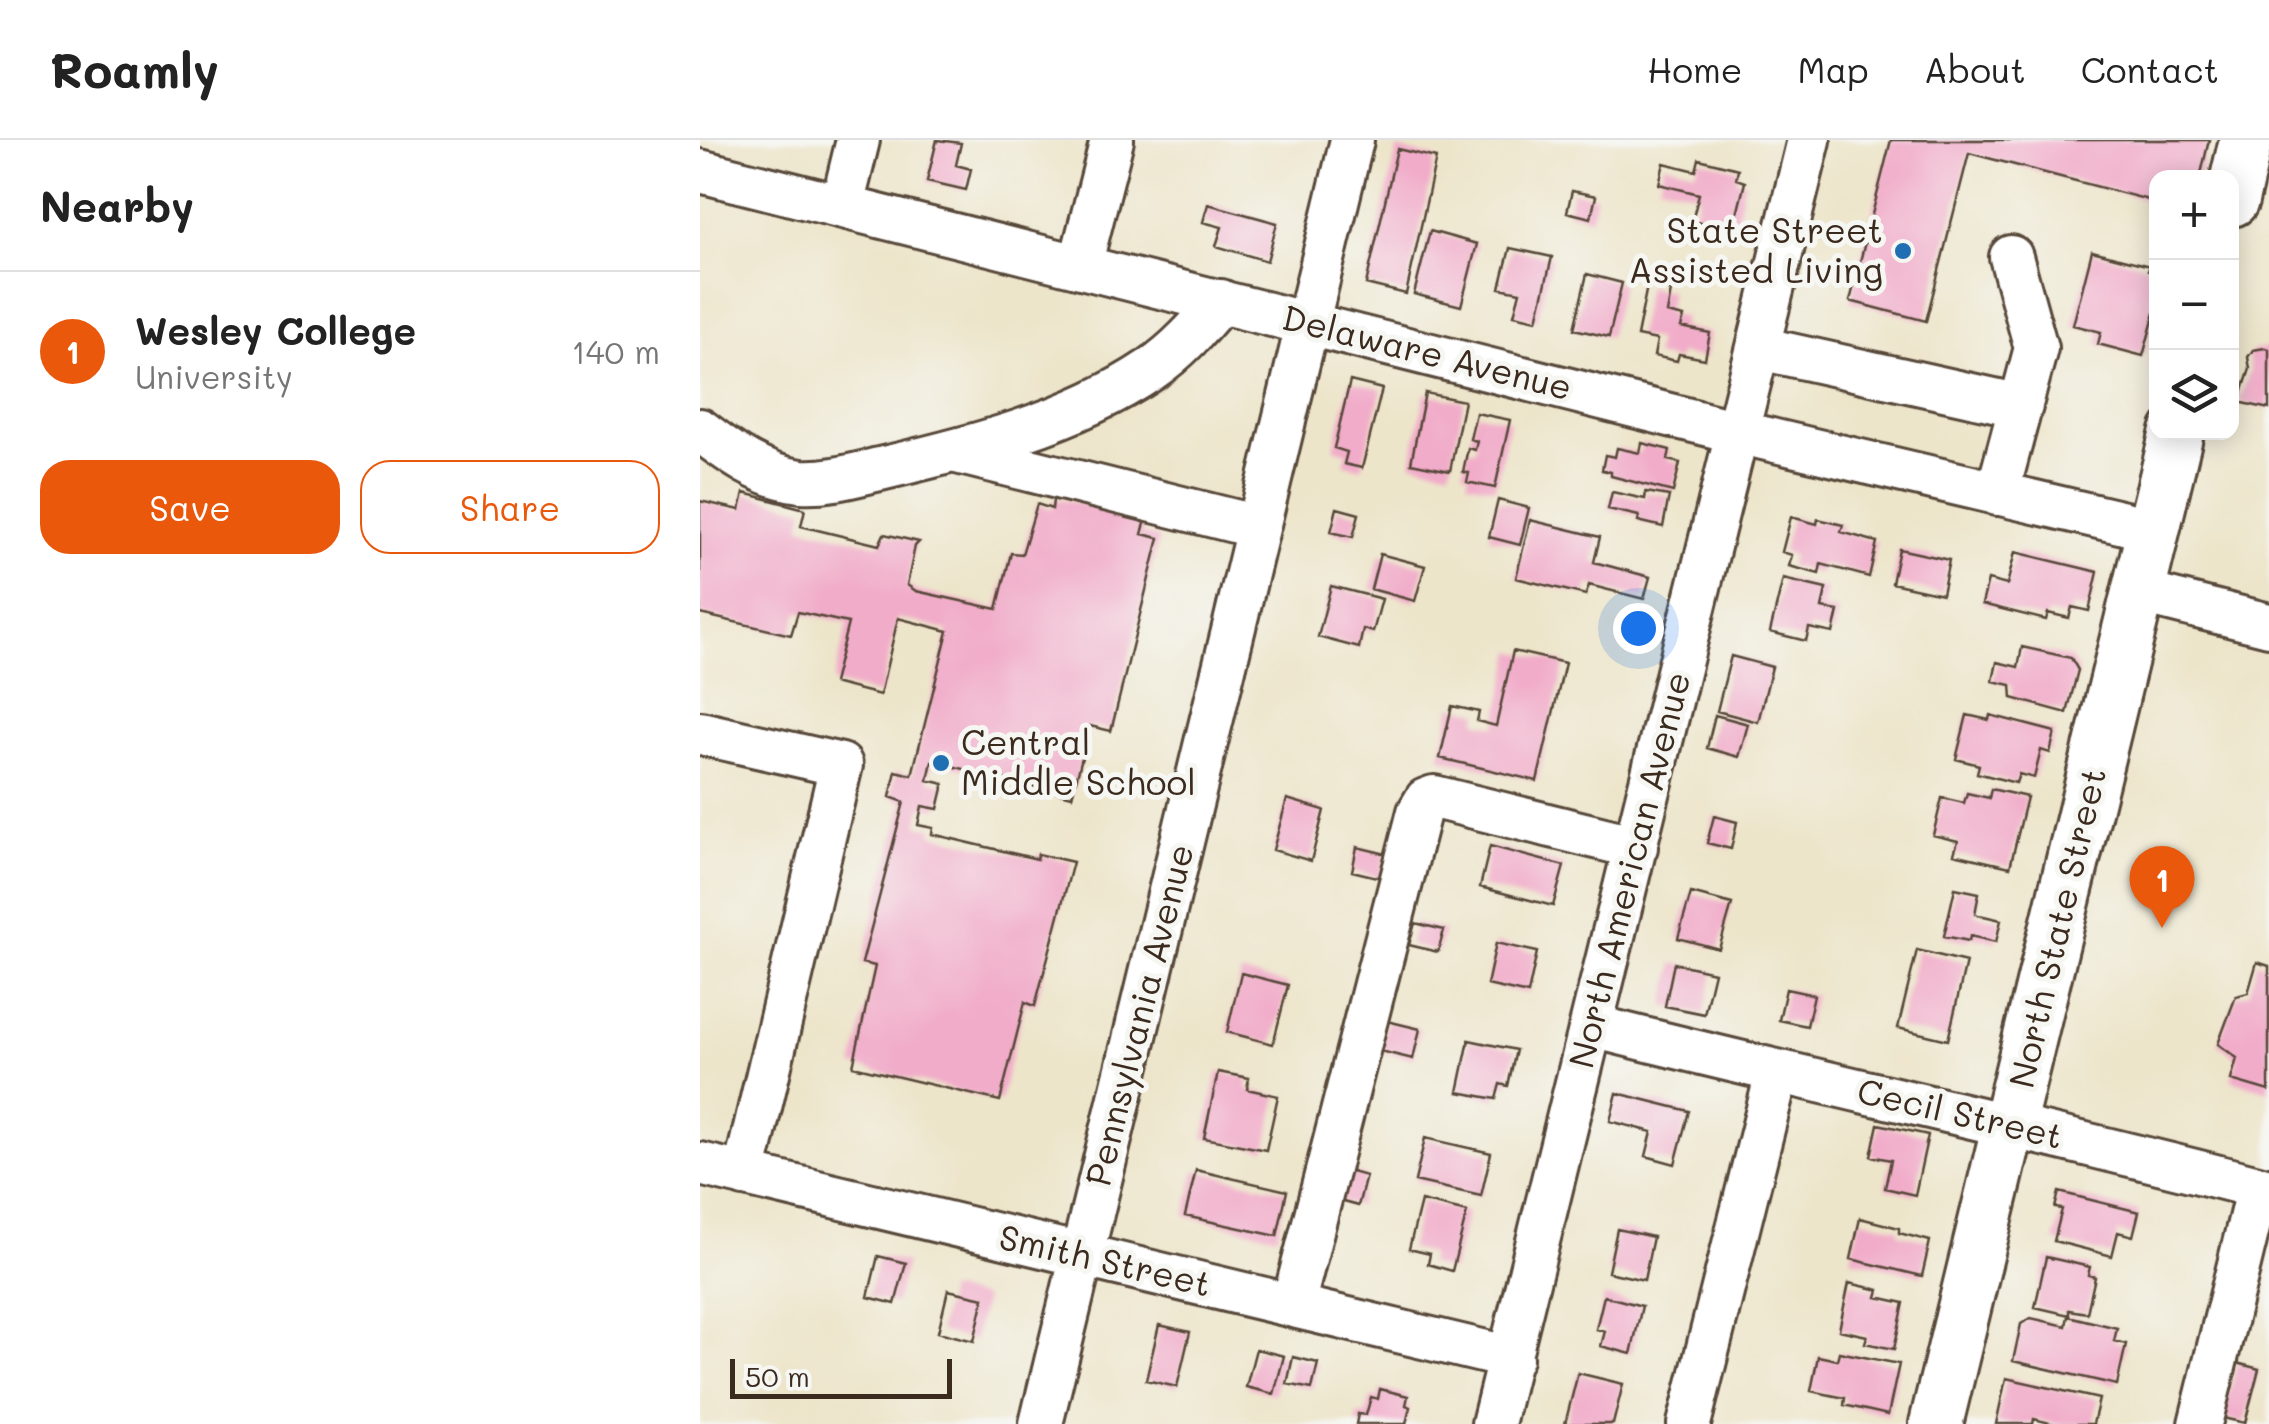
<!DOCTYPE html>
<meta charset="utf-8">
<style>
body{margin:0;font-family:Mali,sans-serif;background:#f2f2f2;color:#222}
.controls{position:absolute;right:30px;top:30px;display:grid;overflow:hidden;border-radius:20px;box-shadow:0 5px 25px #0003}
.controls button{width:90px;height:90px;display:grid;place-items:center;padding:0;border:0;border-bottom:2px solid #e0e0e0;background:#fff;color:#222;font:50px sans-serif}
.scale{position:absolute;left:30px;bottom:25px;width:222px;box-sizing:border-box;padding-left:10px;border:5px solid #3b2a1e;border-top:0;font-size:28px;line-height:35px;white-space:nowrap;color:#3b2a1e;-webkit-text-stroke:8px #f6f6f2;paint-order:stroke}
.you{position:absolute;left:938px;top:488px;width:35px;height:35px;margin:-25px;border:8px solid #fff;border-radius:50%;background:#1a73e8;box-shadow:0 0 0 15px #1a73e833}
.badge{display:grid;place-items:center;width:65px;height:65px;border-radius:50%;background:#ea580c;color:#fff;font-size:32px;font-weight:700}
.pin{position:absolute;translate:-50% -82px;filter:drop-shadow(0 2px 5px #0008)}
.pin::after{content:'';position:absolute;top:52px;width:35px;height:30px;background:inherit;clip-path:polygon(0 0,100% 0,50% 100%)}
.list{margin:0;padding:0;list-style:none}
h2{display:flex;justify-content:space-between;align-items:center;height:130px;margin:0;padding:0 40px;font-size:42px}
h2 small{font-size:32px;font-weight:400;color:#767676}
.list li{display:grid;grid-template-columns:65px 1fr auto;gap:30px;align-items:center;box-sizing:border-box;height:160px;padding:0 40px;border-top:2px solid #e0e0e0}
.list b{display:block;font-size:38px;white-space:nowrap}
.list p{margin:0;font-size:32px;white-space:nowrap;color:#767676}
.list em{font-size:32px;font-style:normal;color:#767676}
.actions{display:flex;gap:20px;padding:30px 40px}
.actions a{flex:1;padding:22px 0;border:2px solid #ea580c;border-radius:30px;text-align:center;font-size:35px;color:#ea580c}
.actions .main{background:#ea580c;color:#fff}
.icon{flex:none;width:55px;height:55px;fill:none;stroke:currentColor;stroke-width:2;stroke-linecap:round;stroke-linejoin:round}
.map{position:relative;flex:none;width:1569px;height:1284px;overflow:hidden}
header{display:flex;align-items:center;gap:60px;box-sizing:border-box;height:140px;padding:0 50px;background:#fff;border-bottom:2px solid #e0e0e0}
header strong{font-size:48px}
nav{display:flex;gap:55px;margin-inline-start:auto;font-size:35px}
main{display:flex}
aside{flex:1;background:#fff}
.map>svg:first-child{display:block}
</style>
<header>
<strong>Roamly</strong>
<nav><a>Home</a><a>Map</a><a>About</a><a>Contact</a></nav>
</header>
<main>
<aside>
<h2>Nearby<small></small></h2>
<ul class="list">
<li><span class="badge">1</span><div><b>Wesley College</b><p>University</p></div><em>140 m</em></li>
</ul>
<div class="actions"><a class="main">Save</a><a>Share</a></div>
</aside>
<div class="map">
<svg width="1569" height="1284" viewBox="0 0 1569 1284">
<rect width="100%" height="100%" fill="#f6f6f2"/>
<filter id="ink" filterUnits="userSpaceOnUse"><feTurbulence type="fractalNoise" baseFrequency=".01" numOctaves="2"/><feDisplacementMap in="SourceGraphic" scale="20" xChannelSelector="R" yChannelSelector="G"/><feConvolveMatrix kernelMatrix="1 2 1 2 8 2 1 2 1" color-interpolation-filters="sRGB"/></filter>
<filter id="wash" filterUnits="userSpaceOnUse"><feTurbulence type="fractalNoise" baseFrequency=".0048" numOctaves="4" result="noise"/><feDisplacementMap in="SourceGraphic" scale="40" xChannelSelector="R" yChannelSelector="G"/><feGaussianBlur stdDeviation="2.25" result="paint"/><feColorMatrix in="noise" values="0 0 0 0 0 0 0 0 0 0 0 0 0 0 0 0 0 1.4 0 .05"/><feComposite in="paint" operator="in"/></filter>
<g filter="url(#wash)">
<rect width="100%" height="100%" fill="#ede5ca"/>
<g id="blocks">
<path fill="#f1acc9" d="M237,0L261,3L256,25L271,29L266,50L227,41Z
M1191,0H1509L1500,38H1456V62L1269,13L1226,181L1150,161Z
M697,9L736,18L706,154L666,144Z
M999,19L1038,29L1036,39L1045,42L1033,91L992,81L999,54L959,44L964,23L996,31Z
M872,51L896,56L891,78L867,72Z
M508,64L577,83L567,121L516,106L522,87L503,82Z
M730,91L777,104L761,166L714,154Z
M810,108L852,117L837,180L814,175L820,152L800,148Z
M1392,111L1450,126L1448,131L1456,133V169L1443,216L1398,204L1401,192L1373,185Z
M887,134L922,143L909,197L874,189Z
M947,146L971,151L967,173L984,177L981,187L1010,193L1005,219L979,214L977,221L954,216L957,200L937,196Z
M1565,208L1569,209V269L1539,262L1550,229L1548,217L1553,210Z
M650,241L682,249L662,328L644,324L647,312L634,308Z
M725,253L764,261L750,331L711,323Z
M776,273L810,280L795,348L767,342L769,333L763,332L768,308L775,310L777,301L770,299Z
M942,303L970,310L968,320L980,323L973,352L911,336V332L902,330L905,315L915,317L917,308L940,313Z
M912,352L945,359L946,352L969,356L963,387L938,381L939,376L908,369Z
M44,353L105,369L101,386L179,405L184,394L219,402L215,406L207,445L216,451L297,469L311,413L322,414L337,364L352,369L353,360L362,359L446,380L442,394L459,398L411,591L390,586L372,656L232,621L228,640L244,644L238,669L222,666L218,685L233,688L232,694L337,719L338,714L373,722L335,866L325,862L300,961L153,926L175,826L162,823L204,662L190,657L196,631L212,635L248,491L198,478L180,555L133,543L148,483L98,472L91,495L0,474V361L40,370Z
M798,360L829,368L820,405L789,397Z
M637,368L659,374L653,397L631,392Z
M1091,377L1117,384L1118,379L1143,385L1141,392L1177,402L1169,437L1121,424L1119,434L1089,426L1092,415L1082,412Z
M830,380L900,397L894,422L950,437L944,459L889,445L886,455L816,438Z
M1199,409L1249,420L1242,454L1192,443Z
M1315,412L1398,432L1389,471L1372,467L1369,478L1348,473L1346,480L1282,464L1288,440L1307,445Z
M680,414L725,426L715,461L671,449Z
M1083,439L1126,449L1122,468L1138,471L1133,493L1109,488L1106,501L1070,492Z
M631,446L682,459L673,492L663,489L659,508L618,497Z
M1322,507L1371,518L1378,530L1367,573L1312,558L1311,545L1293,541L1297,522L1318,527Z
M813,511L865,523L837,641L740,618L752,566L779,572L777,581L796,586Z
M1031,516L1072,527L1058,582L1017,571Z
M1015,575L1048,584L1039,617L1007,608Z
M1267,575L1289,580L1290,575L1355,592L1350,613L1341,610L1334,638L1319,634L1316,643L1277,633L1279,625L1256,619Z
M1291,649L1327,657L1310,727L1254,714L1258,701L1233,695L1242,658L1264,663L1267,653L1289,658Z
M587,659L624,670L611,721L573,710Z
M1014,676L1037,682L1031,709L1007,703Z
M790,706L864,726L853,766L780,747Z
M657,707L686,714L681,738L652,731Z
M1255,748L1279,753L1275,774L1301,780L1296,802L1270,796L1269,801L1244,796Z
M991,753L1032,764L1019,809L978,798Z
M715,783L744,790L738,812L709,805Z
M796,803L837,812L828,854L787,845Z
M1217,810L1266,822L1248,900L1198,888Z
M1557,822L1569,826V951L1531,940L1537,918L1518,904L1536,856L1548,853Z
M974,823L1014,832L1004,874L965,866Z
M541,833L588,845L573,904L527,892Z
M1086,849L1114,855L1107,886L1079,880Z
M687,881L720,889L713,919L680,911Z
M769,900L816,910L808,946L800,944L796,959L758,952Z
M518,932L549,938L547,949L578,956L566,1010L504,998Z
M917,953L989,971L975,1024L946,1016L952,992L910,981Z
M1178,984L1228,995L1215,1055L1185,1048L1191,1020L1171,1016Z
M725,998L791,1013L781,1056L715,1041Z
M641,1029L666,1036L658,1066L632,1059Z
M496,1030L587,1051L577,1096L485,1076Z
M1359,1052L1439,1072L1433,1096L1418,1092L1412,1116L1354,1101L1362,1069L1355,1068Z
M721,1061L767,1072L752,1131L728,1124L730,1114L709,1109Z
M1160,1078L1199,1088V1093L1230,1101L1222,1136L1151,1119Z
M917,1089L953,1097L944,1140L908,1132Z
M178,1116L206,1123L195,1164L168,1157Z
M1346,1117L1390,1127L1388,1135L1395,1137L1387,1173L1369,1170V1175L1335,1167Z
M1149,1143L1179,1150L1177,1157L1204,1163L1194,1209L1165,1203L1167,1196L1139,1190Z
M248,1150L284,1158L274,1201L238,1192Z
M904,1156L942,1166L931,1214L901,1206L905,1191L896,1189Z
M1368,1176L1417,1188L1414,1201L1426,1204L1417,1245L1313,1221L1321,1184L1331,1178L1366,1186Z
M459,1185L490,1192L477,1247L446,1240Z
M556,1209L584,1216L574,1254L546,1247Z
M1139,1212L1199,1224L1188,1275L1144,1265L1145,1258L1111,1251L1118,1216L1137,1220Z
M593,1217L618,1223L612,1249L587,1244Z
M1537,1223L1559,1229L1545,1283L1523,1278Z
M878,1233L923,1244L913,1284H865Z
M1306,1238L1399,1259L1393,1284H1354L1334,1279L1333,1284H1296Z
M680,1249L708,1256L706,1265L710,1267L706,1284H656L658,1274L666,1275L671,1257L678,1259Z"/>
</g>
</g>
<g filter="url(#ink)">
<use href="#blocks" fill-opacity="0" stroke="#564638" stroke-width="2.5"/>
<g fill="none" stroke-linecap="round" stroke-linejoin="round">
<g stroke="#564638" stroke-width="48">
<path id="minor" d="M0,31L1037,292L1454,390
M142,66L158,0
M380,126L412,0
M1059,208L1321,266
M0,290C30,313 62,337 101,341C129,343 157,334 184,328C273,307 373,282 450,230C478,211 499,187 521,161
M253,311L558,387
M1297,354L1336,208L1311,117
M1438,452L1569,485
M0,593L141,625L44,1035
M892,886C1117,943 1344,991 1569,1050
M0,1024L811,1218
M593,1165L719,672L726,660L734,657L936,707
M341,1284L652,0
M793,1284L1109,0
M989,1284L1077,933
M1500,1284L1558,1047"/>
</g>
<g stroke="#564638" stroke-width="58">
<path id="major" d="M1532,60L1546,0
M1236,1284L1477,292"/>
</g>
<use href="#minor" stroke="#fff" stroke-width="42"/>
<use href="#major" stroke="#fff" stroke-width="52"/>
</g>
</g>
<g fill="#1f6fb2" stroke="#f6f6f2" stroke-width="4">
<circle cx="1203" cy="111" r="10"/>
<circle cx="241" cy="623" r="10"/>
</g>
<g text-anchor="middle" stroke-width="10" stroke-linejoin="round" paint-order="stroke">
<g font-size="35" fill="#3b2a1e" stroke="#f6f6f2" text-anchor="end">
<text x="1183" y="103">State Street<tspan x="1183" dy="40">Assisted Living</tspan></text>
<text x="261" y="615" text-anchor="start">Central<tspan x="261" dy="40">Middle School</tspan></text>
</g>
<g font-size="35" fill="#3b2a1e" stroke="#f6f6f2">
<text transform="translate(727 213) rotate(14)" y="12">Delaware Avenue</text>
<text transform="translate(930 730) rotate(-76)" y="12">North American Avenue</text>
<text transform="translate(1358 788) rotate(-77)" y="12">North State Street</text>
<text transform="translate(440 875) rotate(-76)" y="12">Pennsylvania Avenue</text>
<text transform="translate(1260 974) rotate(13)" y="12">Cecil Street</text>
<text transform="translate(405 1121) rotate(13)" y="12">Smith Street</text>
</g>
</g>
</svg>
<div class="controls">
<button>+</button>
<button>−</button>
<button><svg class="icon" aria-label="layers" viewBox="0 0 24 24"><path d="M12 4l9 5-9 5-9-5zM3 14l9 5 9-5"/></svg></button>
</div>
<div class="scale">50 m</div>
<div class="you"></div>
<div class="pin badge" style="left:1462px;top:788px">1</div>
</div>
</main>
